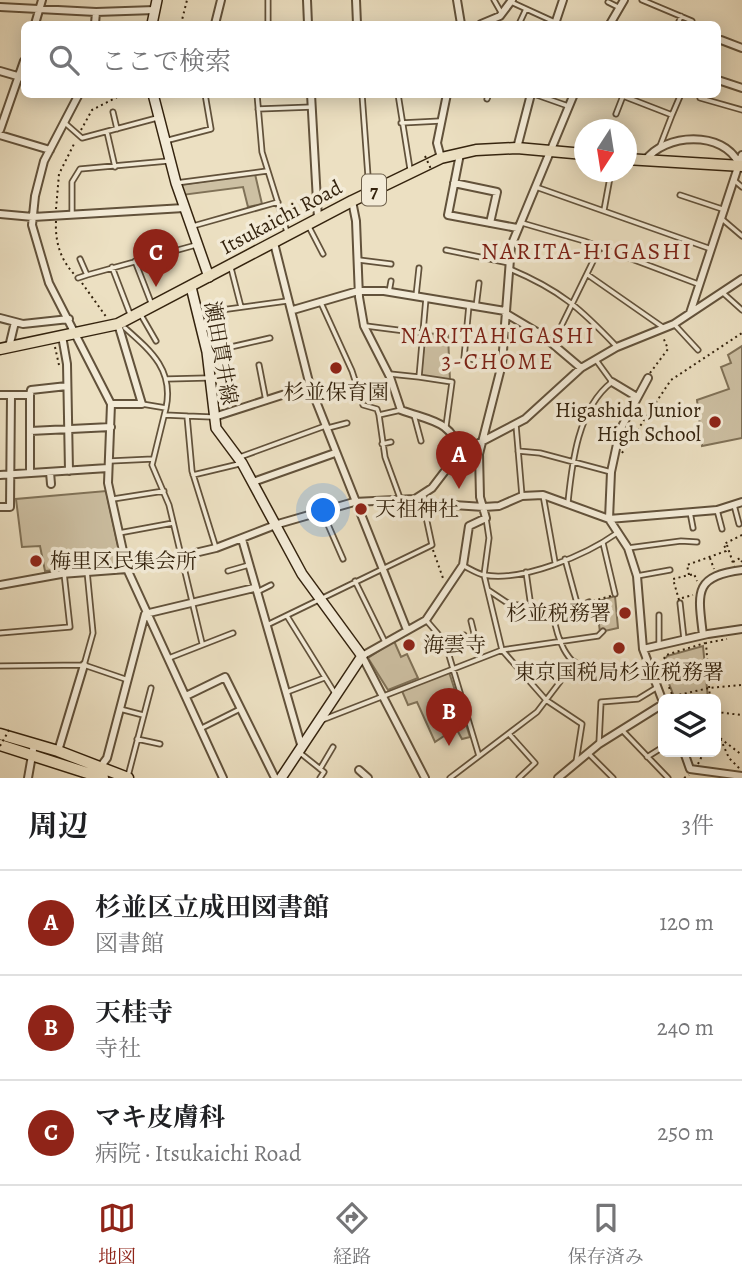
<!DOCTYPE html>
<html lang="ja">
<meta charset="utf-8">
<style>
body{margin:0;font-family:Alegreya,"Noto Serif JP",serif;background:#f6f6f6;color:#202124}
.controls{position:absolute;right:21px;bottom:21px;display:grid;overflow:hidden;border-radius:10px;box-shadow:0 4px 18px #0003}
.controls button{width:63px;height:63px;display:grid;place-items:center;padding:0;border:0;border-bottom:2px solid #e0e0e0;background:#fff;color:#202124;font:35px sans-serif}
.compass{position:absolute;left:574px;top:119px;width:63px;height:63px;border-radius:50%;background:#fff;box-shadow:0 4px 18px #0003;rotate:192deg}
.you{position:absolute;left:324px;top:511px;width:24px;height:24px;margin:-18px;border:5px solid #fff;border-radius:50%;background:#1a73e8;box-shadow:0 0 0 10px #1a73e833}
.badge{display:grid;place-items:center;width:46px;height:46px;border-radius:50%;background:#8f2418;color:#fff;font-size:23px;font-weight:700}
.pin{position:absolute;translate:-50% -58px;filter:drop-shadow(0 2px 4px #0008)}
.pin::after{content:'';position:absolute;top:37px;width:24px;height:21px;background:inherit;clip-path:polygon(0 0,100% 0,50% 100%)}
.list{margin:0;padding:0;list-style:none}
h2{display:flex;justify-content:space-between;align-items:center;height:91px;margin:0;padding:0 28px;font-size:30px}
h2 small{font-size:23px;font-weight:400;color:#757577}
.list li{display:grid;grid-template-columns:46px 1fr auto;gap:21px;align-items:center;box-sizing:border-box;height:105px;padding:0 28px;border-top:2px solid #e0e0e0}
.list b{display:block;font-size:26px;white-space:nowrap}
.list p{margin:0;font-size:23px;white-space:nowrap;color:#757577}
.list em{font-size:23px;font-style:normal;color:#757577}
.icon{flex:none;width:38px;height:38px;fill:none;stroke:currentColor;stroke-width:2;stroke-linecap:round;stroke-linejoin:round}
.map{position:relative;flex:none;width:742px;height:778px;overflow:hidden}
.search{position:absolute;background:#fff;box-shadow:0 4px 18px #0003;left:21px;right:21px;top:21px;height:77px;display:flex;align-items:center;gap:18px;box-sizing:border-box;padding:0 24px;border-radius:10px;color:#757577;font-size:26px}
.sheet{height:406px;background:#fff}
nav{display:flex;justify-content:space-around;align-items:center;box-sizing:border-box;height:98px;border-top:2px solid #e0e0e0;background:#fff;font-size:19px;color:#757577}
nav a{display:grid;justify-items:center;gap:4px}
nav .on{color:#8f2418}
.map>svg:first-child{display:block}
</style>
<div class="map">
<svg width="742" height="778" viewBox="0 0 742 778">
<rect width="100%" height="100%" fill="#ece0c2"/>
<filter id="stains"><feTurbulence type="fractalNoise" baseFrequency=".00286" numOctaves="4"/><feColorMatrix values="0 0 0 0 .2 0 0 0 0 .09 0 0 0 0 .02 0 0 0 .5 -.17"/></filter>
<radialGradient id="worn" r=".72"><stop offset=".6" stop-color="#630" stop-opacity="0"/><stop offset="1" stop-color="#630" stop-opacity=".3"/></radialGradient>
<path fill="#cdc0a3" stroke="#807258" stroke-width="2" d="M255,174L262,204L248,207L243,187L182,195L179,185Z
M425,333L448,335L450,380L421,376Z
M742,346V438L702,446L697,400L729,389L721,367L731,363L728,355Z
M106,491L122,564L45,571L40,546L22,547L16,499Z
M615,596L618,628L600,632L596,602Z
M394,641L401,657L407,654L418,678L388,690L368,658Z
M703,646L708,699H675L662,666L667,656Z
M449,672L470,737L462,739L456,728L435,742L417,702L408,705L402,691Z"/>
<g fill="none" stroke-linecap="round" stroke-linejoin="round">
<g stroke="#62523b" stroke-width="7">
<path id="lane" d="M494,0L502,14
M642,0L692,21L691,24
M511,2L559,24
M608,2L618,7
M268,24V0
M519,24L526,9
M678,24L681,16
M257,94L262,152L287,232
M362,94L369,190
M398,94L410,169
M534,94L568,106
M618,94L672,115L681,94
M701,94L700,98L742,110
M487,99L489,94
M258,109L312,107
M113,112L117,129
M616,114L623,96
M65,123L82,138L157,118
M401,123L440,121
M107,132L115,167
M165,141L211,129L205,94
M660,146L672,115
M735,181L742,187
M176,183L267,171
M536,187L711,249
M680,195L725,210
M604,210L611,172
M72,213V182L80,169L168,161
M722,219L742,236
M522,223L584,241L698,284
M308,225L323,254
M193,226L278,202
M143,242L147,258
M446,250L509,263
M80,259L87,275L196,245
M359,260L391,264
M135,261L152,305
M112,267L130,314
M231,268L241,307
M510,269C560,290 580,308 617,347
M588,275L664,328
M78,278L87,275
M389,292L391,281
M722,292L742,310
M416,296L419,268
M321,303L352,371L363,405L377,409L379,415L385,457L400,498
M469,305L464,358L502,364
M476,307L479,283
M199,313L287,301
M141,315L156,341
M674,324L698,350
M366,326L421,333
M125,328C151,351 174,370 166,408
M553,343L600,247
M209,352L270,338
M259,365L266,401
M390,374L419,377L426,298
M419,377L452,382L446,426
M167,379L207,378
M142,404L166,408L152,465L169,505L202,643
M165,415L187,416L192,471L216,548
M379,415L401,410
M414,415L421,441
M187,416L212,417
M516,425L522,496
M328,428L347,423
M382,444L391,442
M518,451L540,453L611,472
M240,457L325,426
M110,461L153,459
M193,475L239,464
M543,495L555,562
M113,499L164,491
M568,502C572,463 578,408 612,382L596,360
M734,505L739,524
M717,510L722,529
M322,511L343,559
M690,512L693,528
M486,518L489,538L484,575L502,650L546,700L582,724L576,762
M119,533L173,523
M603,543L615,594
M628,548L681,541L697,542
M565,559L578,607L589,602
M464,566C470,569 478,574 484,575C523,582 586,555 617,533
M228,571L249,565
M526,572L531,607
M637,576L670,570
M355,581L385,642
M488,590L506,602L553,614C557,637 565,665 591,672L647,666
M257,592L271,585
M680,603L684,639
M287,616L336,695
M426,620L445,642L479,756
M471,621L480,658
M267,625L432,545L423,503
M0,633L70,627L64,573
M445,642L464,635
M659,646V615
M169,658L233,633
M84,665L93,633L87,571
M0,666L84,665L125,679
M287,692L324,678
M120,709L143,715
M322,720L502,650L598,636L603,631
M200,729L240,709
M622,730L668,778
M510,735L535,763L519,778
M137,739L160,744
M599,743L601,702L638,699L656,688
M299,752L324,772L320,778
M589,754L613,778
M647,757L663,747
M320,769L333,747
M128,776L151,688
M450,778L537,712L575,662"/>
</g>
<g stroke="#62523b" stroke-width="10">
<path id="street" d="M307,0L308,24
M356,0L357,24
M457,0L461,24
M0,7L96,12L155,10
M35,24L42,0
M95,24L96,12
M215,24L221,0
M481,24L500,16L512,0
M555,24L563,0
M610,24L624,0
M721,40L742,48
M0,71L24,78
M718,80L742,88
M79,94L44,161L35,196L32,225L49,283L111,404L108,483L127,569L223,778
M311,94L318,219
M0,130L24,61
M0,135L50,150
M517,148L531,94
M460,154L448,215L517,228
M441,158L437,143L447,94
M645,161C664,133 724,130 739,164
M454,183L497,192L490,223
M352,201L356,221L359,297L364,326L390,377L401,410C430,421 452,420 460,453
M0,214L33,217L184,208
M274,243L310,386L407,630
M293,310L358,291H384L505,311
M505,313L542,335L581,368
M690,313L742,155
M0,318L23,324L69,319
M62,336L67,364L69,471
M9,347L15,322
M648,378L620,430L611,472L609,519L628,548L637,576L643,649L663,702
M612,382L637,397
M0,395H30V473
M30,395L31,390L67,386
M111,404H142L118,324
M214,417L310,386
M30,431L111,427
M50,472L51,484
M0,475L108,468
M253,482L335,453
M421,496L423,503L484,507L499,506L522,496L543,495L609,519L717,510L742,502
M0,507H10L11,396
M242,539L302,748
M0,585L61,574L127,569L216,548L278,524L354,502L415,499L432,488L458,454L525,419L581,368L617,347L674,324L742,279
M703,635C698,593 693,576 742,570
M643,649L708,634L742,629
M186,696L225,677L275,778
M58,751L84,665
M684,752L690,769L742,776
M101,766L107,758L145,614L254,588
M359,770L368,778
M28,778L34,744
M425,778L362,656L426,620L463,565L469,526L486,518L480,497L479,454L502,364L511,246L574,94
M558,778L599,744L663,704"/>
</g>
<g stroke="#34230e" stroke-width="12">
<path id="secondary" d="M152,24L157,0
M153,94L176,183L209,277
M191,287L207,352L216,428L242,463L302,574L362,656L281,778"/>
</g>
<g stroke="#34230e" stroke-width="13">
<path id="primary" d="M626,159L742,166
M0,349L118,324L352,201L441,158L476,150L517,148L584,154
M0,734L58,751L128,778
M0,745L103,778"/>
</g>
<path stroke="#34230e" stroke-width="2" stroke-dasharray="2 3.5" stroke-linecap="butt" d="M181,24L187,0
M81,130L92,110L123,94
M56,209L59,174L75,142
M56,221C55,241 60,259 74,274
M82,283L107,318
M55,347L59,365
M650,373L668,349L663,337
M622,453L671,380L742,333
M727,545L734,566
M433,550L444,581
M710,558L714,569
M733,562L740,558L742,562
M690,575L694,574L697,581
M682,598L693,595
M679,600L673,579L689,575L687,565L726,551L724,544L742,535
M593,601L611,596
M558,613L572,609
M674,696L709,688L742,685
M674,699L660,666L666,655L705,643
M710,699L706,643L727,639
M716,712L742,715
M716,729L729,758L740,769
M716,735L742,755
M698,764L704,752
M684,778L689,775"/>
<use href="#lane" stroke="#f3ebd7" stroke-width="3.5"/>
<use href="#street" stroke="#f3ebd7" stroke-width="6"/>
<use href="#secondary" stroke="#f3ebd7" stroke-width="9"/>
<use href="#primary" stroke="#ece0c2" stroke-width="10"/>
<path stroke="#34230e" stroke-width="2" stroke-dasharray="2 3.5" stroke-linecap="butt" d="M425,156L431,169
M0,746L9,730"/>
</g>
<g fill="#8f2418" stroke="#f3ebd7" stroke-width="2.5">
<circle cx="336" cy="368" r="7"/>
<circle cx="715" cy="422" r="7"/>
<circle cx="361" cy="509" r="7"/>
<circle cx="36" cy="561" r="7"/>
<circle cx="625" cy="613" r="7"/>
<circle cx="409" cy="645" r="7"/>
<circle cx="619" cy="648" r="7"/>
</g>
<g text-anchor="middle" stroke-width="7" stroke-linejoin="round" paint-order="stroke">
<rect fill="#f3ebd7" stroke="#6d5f4a" stroke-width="2" x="362" y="174.5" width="24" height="31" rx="5"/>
<g font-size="19" font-weight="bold" fill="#34230e">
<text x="374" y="197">7</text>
</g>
<g font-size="21" fill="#34230e" stroke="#f3ebd7">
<text transform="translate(281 217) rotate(-28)" y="7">Itsukaichi Road</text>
<text transform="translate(221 353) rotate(80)" y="7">瀬田貫井線</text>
</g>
<g font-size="21" fill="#34230e" stroke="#f3ebd7" text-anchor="start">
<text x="336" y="399" text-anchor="middle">杉並保育園</text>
<text x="701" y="417" text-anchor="end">Higashida Junior<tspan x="701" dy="24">High School</tspan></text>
<text x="375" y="516">天祖神社</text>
<text x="50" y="568">梅里区民集会所</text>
<text x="611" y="620" text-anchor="end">杉並税務署</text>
<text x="423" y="652">海雲寺</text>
<text x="619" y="679" text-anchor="middle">東京国税局杉並税務署</text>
</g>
<g font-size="23" letter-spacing="2" fill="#7a1f14" stroke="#f3ebd7">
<text x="498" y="343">NARITAHIGASHI<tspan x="498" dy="26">3-CHOME</tspan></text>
</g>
<g font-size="24" letter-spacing="2" fill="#7a1f14" stroke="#f3ebd7">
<text x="587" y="259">NARITA-HIGASHI</text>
</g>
</g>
<rect width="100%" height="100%" filter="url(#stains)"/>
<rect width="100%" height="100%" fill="url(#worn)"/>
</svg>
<div class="controls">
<button><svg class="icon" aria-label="layers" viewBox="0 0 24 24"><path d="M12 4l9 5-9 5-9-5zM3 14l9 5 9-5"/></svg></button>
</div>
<svg class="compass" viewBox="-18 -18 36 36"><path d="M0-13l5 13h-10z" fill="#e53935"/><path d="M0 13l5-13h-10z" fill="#757577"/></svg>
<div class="you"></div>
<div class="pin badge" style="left:459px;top:489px">A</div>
<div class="pin badge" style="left:449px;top:746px">B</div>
<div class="pin badge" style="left:156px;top:287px">C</div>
<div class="search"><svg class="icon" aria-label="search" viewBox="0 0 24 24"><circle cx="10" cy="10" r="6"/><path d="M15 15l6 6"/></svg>ここで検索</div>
</div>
<section class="sheet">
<h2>周辺<small>3件</small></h2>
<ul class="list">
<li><span class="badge">A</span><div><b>杉並区立成田図書館</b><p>図書館</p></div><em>120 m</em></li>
<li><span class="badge">B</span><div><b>天桂寺</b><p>寺社</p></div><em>240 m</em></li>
<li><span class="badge">C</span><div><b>マキ皮膚科</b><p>病院 · Itsukaichi Road</p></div><em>250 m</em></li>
</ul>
</section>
<nav>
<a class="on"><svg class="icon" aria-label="map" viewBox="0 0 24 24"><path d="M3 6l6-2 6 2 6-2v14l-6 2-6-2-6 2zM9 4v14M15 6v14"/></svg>地図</a>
<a><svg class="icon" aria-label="directions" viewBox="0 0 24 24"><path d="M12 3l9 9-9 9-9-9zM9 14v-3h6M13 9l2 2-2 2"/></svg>経路</a>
<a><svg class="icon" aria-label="saved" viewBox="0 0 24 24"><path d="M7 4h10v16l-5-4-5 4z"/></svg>保存済み</a>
</nav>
